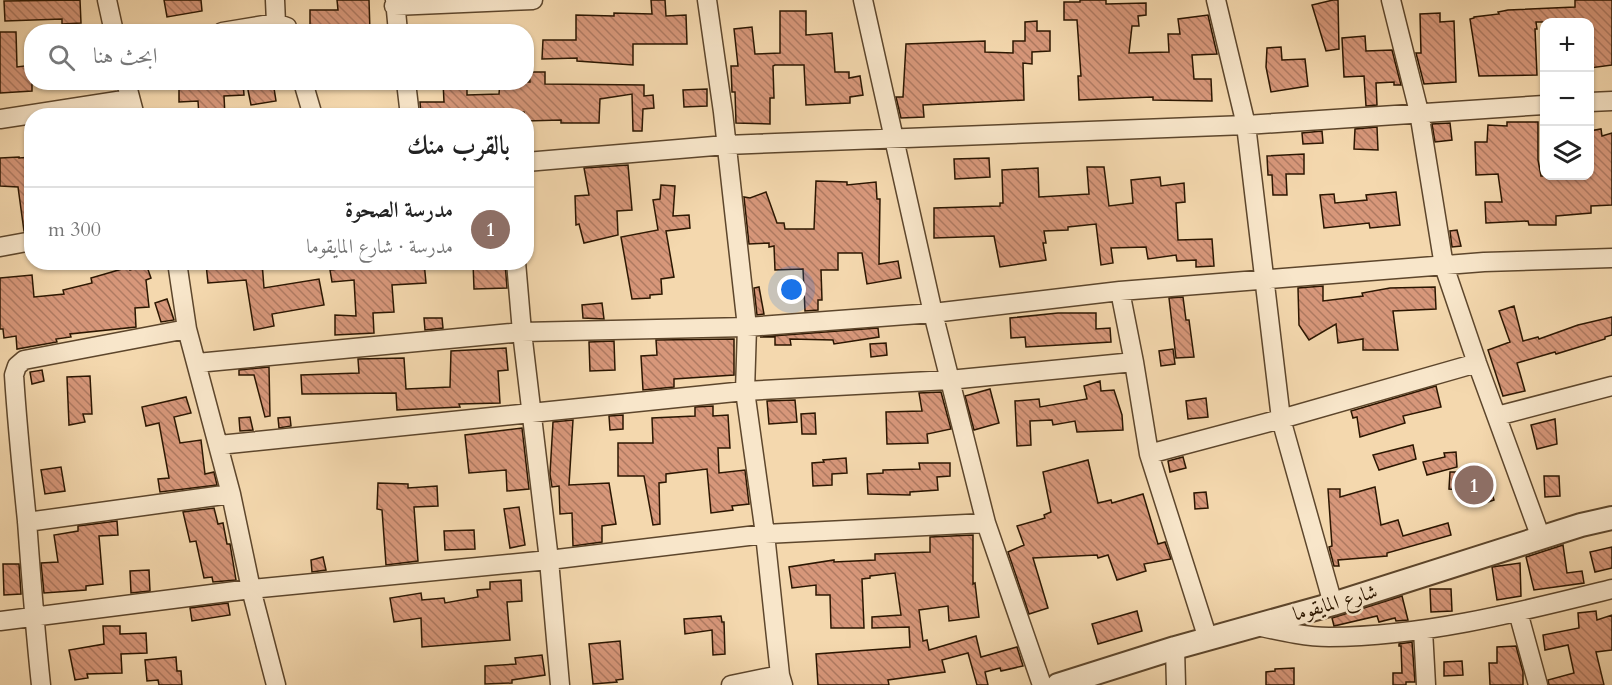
<!DOCTYPE html>
<html lang="ar">
<meta charset="utf-8">
<style>
body{margin:0;font-family:Cardo,Amiri,serif;background:#f2f2f2;color:#222;direction:rtl}
.controls{position:absolute;right:18px;top:18px;display:grid;overflow:hidden;border-radius:12px;box-shadow:0 2px 4px #0004}
.controls button{width:54px;height:54px;display:grid;place-items:center;padding:0;border:0;border-bottom:2px solid #e0e0e0;background:#fff;color:#222;font:30px sans-serif}
.you{position:absolute;left:792px;top:290px;width:21px;height:21px;margin:-15px;border:4px solid #fff;border-radius:50%;background:#1a73e8;box-shadow:0 0 0 9px #1a73e833}
.badge{display:grid;place-items:center;width:39px;height:39px;border-radius:50%;background:#ea580c;color:#fff;font-size:20px;font-weight:700}
.pin{position:absolute;translate:-50% -50%;border:3px solid #fff;box-shadow:0 2px 6px #0006}
.list{margin:0;padding:0;list-style:none}
h2{display:flex;justify-content:space-between;align-items:center;height:78px;margin:0;padding:0 24px;font-size:26px}
h2 small{font-size:20px;font-weight:400;color:#767676}
.list li{display:grid;grid-template-columns:39px 1fr auto;gap:18px;align-items:center;box-sizing:border-box;height:84px;padding:0 24px;border-top:2px solid #e0e0e0}
.list b{display:block;font-size:22px;white-space:nowrap}
.list p{margin:0;font-size:20px;white-space:nowrap;color:#767676}
.list em{font-size:20px;font-style:normal;color:#767676}
.icon{flex:none;width:33px;height:33px;fill:none;stroke:currentColor;stroke-width:2;stroke-linecap:round;stroke-linejoin:round}
.map{position:relative;flex:none;width:1612px;height:685px;overflow:hidden;direction:ltr}
.search{position:absolute;background:#fff;box-shadow:0 2px 4px #0004;left:24px;top:24px;width:510px;height:66px;display:flex;align-items:center;gap:15px;box-sizing:border-box;padding:0 21px;border-radius:24px;color:#767676;font-size:22px}
.panel{position:absolute;background:#fff;box-shadow:0 2px 4px #0004;left:24px;top:108px;width:510px;height:162px;border-radius:24px;direction:rtl}
.map>svg:first-child{display:block}
</style>
<div class="map">
<svg width="1612" height="685" viewBox="0 0 1612 685">
<defs>
<pattern id="building-back-hatch" width="6" height="6" patternUnits="userSpaceOnUse" patternTransform="scale(1.5)"><rect width="6" height="6" fill="#d7977a"/><path d="M-1 5l2 2M0 0l6 6M5-1l2 2" fill="none" stroke="#af7a62"/></pattern>
</defs>
<rect width="100%" height="100%" fill="#f4d8ae"/>
<filter id="stains"><feTurbulence type="fractalNoise" baseFrequency=".00333" numOctaves="4"/><feColorMatrix values="0 0 0 0 .2 0 0 0 0 .09 0 0 0 0 .02 0 0 0 .5 -.17"/></filter>
<radialGradient id="worn" r=".72"><stop offset=".6" stop-color="#630" stop-opacity="0"/><stop offset="1" stop-color="#630" stop-opacity=".3"/></radialGradient>
<path fill="url(#building-back-hatch)" stroke="#2b1601" stroke-width="1.5" d="M80,0L81,23L62,24V19L5,21L4,1Z
M164,0H201L202,11L167,17Z
M337,0H369L370,32H310V10H338Z
M651,0H665L666,16L686,15L687,44H633V65L577,61V58L542,59L543,40H576V15L614,16V13L652,14Z
M1080,0H1106V4L1146,3V15L1138,16L1139,26H1132L1129,53L1169,52L1168,34H1180L1178,19L1208,15L1217,54L1192,55L1194,79H1211L1212,101L1153,100V97L1079,100L1078,76H1081L1077,20H1064V2H1080Z
M1333,0H1338L1339,49L1326,51L1312,5Z
M1575,0H1612V65L1590,68V22H1536L1537,29H1535L1537,75L1479,76L1470,19L1474,18V17L1499,14L1498,12L1508,10L1575,7Z
M780,11H806V35L832,33L835,72H849V78L860,76L863,95L850,97V103L806,105L804,65H775L773,66L774,98H770V124L736,123L735,92H732L731,66H738L734,29L752,27L755,54L780,53Z
M1440,13V22L1454,21L1456,82L1424,84L1416,53H1421L1420,14Z
M1037,21V31H1050V51L1032,52V64L1023,63L1024,100L923,105L924,117L901,118L896,97H903L906,44L985,41V52L1013,53V41H1025V22Z
M0,32H16L17,67L32,65V91L0,93Z
M1365,36L1366,51L1392,50L1401,85H1394V82L1376,83L1377,105L1366,106L1364,76L1344,77L1342,38Z
M1281,47L1282,60L1305,59L1308,86L1271,92L1266,67L1267,48Z
M529,72H545V84L644,85V96L653,95L654,108L643,109L642,131H633L632,94L600,99L599,123H561V120L526,121L524,112L486,113V115L472,116H421L420,102H444L443,82H467V95L499,94L500,82H530Z
M179,82H243L244,95L224,96L225,116H199L198,101L179,102Z
M261,82H273L276,101L251,105L247,85Z
M707,89V106L684,107L683,90Z
M1507,122H1538V160L1541,176H1590V131L1601,129L1602,136L1612,133V205L1591,206V213L1556,216V225H1529L1528,221L1486,223L1485,202H1502L1498,174L1476,175L1475,142H1487L1488,125L1507,126Z
M1450,123L1452,140L1435,142L1432,124Z
M1377,127L1378,150L1354,149L1355,129Z
M1322,131L1323,143L1303,144L1302,133Z
M1304,154V174H1286L1287,195H1273L1272,175H1268L1267,156Z
M19,157V158L32,157V230L24,231L18,187L0,186V158Z
M989,158L990,177L955,179L954,159Z
M628,165L632,210L617,211L618,235L584,243L579,224L576,225L575,196L589,195L584,168Z
M1087,167H1104L1109,206L1133,203L1131,180L1160,177L1161,186L1184,183L1185,202L1176,203L1178,240L1212,239L1214,266L1196,267V260L1177,261L1176,255L1148,259L1146,247L1111,248L1113,263L1101,265L1096,224L1068,227V230L1044,231L1046,243H1043L1046,260L1000,267L994,236L934,238V208L1000,206V203H1003L1002,170L1038,168L1039,197L1089,194Z
M816,181L847,182V185L876,182L877,199H880L879,264L898,261L901,278L867,284L862,253H838V270H821L822,300H818V310L805,311L803,269L775,270L774,246L769,247V243L749,244L744,197L750,198L766,192L777,223H784L785,229H814Z
M661,185L675,186L673,216L689,215L690,228L666,231L674,277L661,279L662,294L650,295V298L632,299L621,237L658,230L653,200L660,199Z
M1396,192L1400,225L1370,228L1369,223L1324,228L1320,195L1334,194L1335,203L1367,200L1366,195Z
M1457,230L1461,246L1452,247L1450,231Z
M216,262H262L264,288L319,279L324,305L272,314L274,326L254,330L246,280L208,283L206,264Z
M363,262H424L426,283L392,285L394,312L373,313L374,333L335,335V315L356,316L354,280L332,282L330,270L364,266Z
M473,262H505L507,288L474,289Z
M146,264L151,278L146,280L149,307L135,308L136,327L70,334L71,337L56,339L57,342L17,349L16,336L4,338L3,329H0V278L32,275L34,297L64,294L63,290L92,283L91,278L129,267L130,270Z
M1323,286V301L1363,296L1362,293L1390,288L1435,287L1436,309L1393,311L1398,350H1363V339L1338,343L1336,324L1309,340L1299,325L1298,288Z
M759,287L764,314L757,315L754,288Z
M1183,297L1186,320H1189L1194,357L1176,358L1169,298Z
M167,299L174,320L161,322L155,303Z
M602,303L604,319L583,318L582,305Z
M1514,306L1523,341L1538,337L1539,339L1578,325L1612,317V335L1605,337V339L1556,354L1555,352L1517,363L1525,391L1503,396L1488,350L1510,342L1499,311Z
M1058,313H1096V329L1110,328L1111,342L1026,347L1025,337L1011,338L1010,318Z
M424,318H442L443,328L425,330Z
M878,328L879,337L834,344L833,340L790,339L791,345H775V337H760Z
M734,339V375L674,379V387L643,390L641,356L657,355L656,340Z
M614,341L615,370L590,371L589,342Z
M886,343L887,355L871,357L870,344Z
M506,348L508,370L498,371L500,403L459,404L460,407L397,410L396,393L302,394L301,375L359,373L358,359L404,358L406,389L450,387L451,351Z
M1173,349L1175,364L1161,366L1159,351Z
M269,367L270,416L265,417L254,375H239V370Z
M42,370L44,381L32,384L30,372Z
M90,376L92,414H83L85,422L69,425L67,377Z
M1100,381L1101,391L1114,390L1122,415L1123,430L1077,432L1075,421L1053,425L1052,420L1030,421L1031,445L1017,446L1015,401L1039,399L1040,407L1087,399L1084,386Z
M1436,386L1441,407L1403,416L1405,423L1360,437L1357,417L1353,418L1351,411Z
M990,389L999,423L974,430L965,396Z
M941,392L951,429L927,434L928,443L887,444L886,412L922,411L919,393Z
M186,397L191,413L174,417L180,443L201,440L205,474L214,472L217,485L160,492L158,479L169,478L159,423L146,426L142,407Z
M1206,398L1208,417L1188,419L1186,401Z
M795,400L797,422L769,424L767,401Z
M713,406V416L728,415L730,448H718L719,473L745,470L749,504L732,506L733,510L711,513L707,469L666,474V482L659,483L660,524L653,525L644,476H618V443H653L652,418L695,416V407Z
M815,413L816,434H802L801,414Z
M623,415V429L610,430L609,416Z
M250,417L253,430L240,431L239,418Z
M290,417L291,426L279,428L278,418Z
M1555,419L1557,444L1537,449L1531,425Z
M573,420L569,485L609,483L616,524L602,526V542L573,546L572,513L560,514L559,486L552,487L550,474L553,422Z
M522,428L529,489L507,491L506,470L469,473L465,435Z
M1413,445L1416,459L1379,470L1373,455Z
M1456,452L1457,467L1427,475L1423,462L1445,457L1444,453Z
M1183,457L1186,468L1170,472L1168,461Z
M846,458L847,473L832,474V485L813,486L812,463L824,462L823,460Z
M1088,460L1098,503L1111,500L1112,503L1143,494L1158,544L1165,542L1171,559L1144,564L1146,571L1117,580L1108,555L1098,558L1097,555L1033,558L1048,608L1029,614L1008,552L1024,545L1017,526L1045,518L1044,515L1051,512L1043,472Z
M919,463H950V476L937,477L938,490L910,492V495L868,494L867,474L883,473V470L920,469Z
M61,467L65,491L45,494L41,470Z
M1450,472H1463L1462,490L1449,489Z
M1544,476H1559L1560,496L1545,497Z
M378,483L408,484V488L437,486L438,506L414,507L418,561L386,565L382,510L377,509Z
M1375,487L1381,525L1398,520L1403,536L1448,523L1451,535L1387,553V556L1338,560L1339,566H1334L1329,547L1332,546L1328,489H1340V497Z
M1490,487L1494,500L1482,504L1478,491Z
M1206,492L1208,508L1195,509L1194,493Z
M519,507L525,545L510,548L504,509Z
M214,508L218,524L223,523L227,544H230L236,580L213,582L212,577L204,578L196,541L190,542L183,512Z
M117,521L118,535L99,536L103,584L86,586V590L44,593L41,563L58,562L54,535L78,531V526Z
M474,530L475,549L445,550L444,531Z
M973,535V584L975,583L979,617L949,621L948,606L919,610L923,641L927,640L929,650L976,636L981,657L1017,647L1023,666L1001,671L1000,668L985,672L988,685H977L968,653L942,660L945,672L888,680L889,685H818L816,654L910,647L909,627L872,628V617L901,615L895,573L870,576V578L862,579L864,628H831L830,595H816V585L792,588L789,567L834,560V562L875,560V554L930,552V537Z
M1563,545L1567,573L1582,571L1584,583L1534,590L1526,557Z
M1612,547V568L1595,572L1590,552Z
M323,557L326,570L312,572L311,560Z
M1520,563L1521,596L1497,600L1492,567Z
M3,564H19L21,594L4,595Z
M149,570L150,591L131,593L130,571Z
M521,580L522,601L507,602L510,640L422,647L421,618L394,622L390,598L421,593L422,600L444,598L445,603L478,597L477,590L490,589V582Z
M1430,589H1451L1452,611L1431,612Z
M1402,596L1408,620L1396,621L1395,618L1379,622L1377,616L1334,626L1332,618Z
M228,603L230,615L192,621L190,608Z
M1137,611L1142,631L1098,644L1092,624Z
M1596,611L1597,620L1612,615V650L1596,652L1604,685H1549L1548,680L1574,673L1568,645L1545,650L1543,635L1579,628L1578,613Z
M721,616L722,622H724L725,654L713,655L712,630L685,634L684,619Z
M103,626H120V634L146,633L147,653L121,654L122,673L87,674L88,678L75,680L69,650L104,644Z
M620,641L623,679L616,680L617,682L593,684L589,644Z
M1412,642L1415,682H1406V685H1393V673H1402L1401,646H1399V644Z
M1516,646L1523,672V685H1490L1489,663H1497V647Z
M542,655L545,675L512,680V683L485,684V666L516,664L515,658Z
M176,657L177,671H181L182,685H159L158,680L147,681L145,660Z
M1462,661L1463,675L1444,676V662Z
M1294,668V685H1266V672L1275,671V669Z"/>
<g fill="none" stroke-linecap="round" stroke-linejoin="round">
<g stroke="#5d462c" stroke-width="21">
<path id="minor" d="M107,0L114,32
M275,0L276,23
M395,0L398,32
M707,0L723,112L747,327L745,391L765,534L780,675L783,685
M863,0L933,313L986,523L1042,685
M1216,0L1246,125L1281,419L1333,604
M1391,0L1419,112L1444,266L1477,363L1541,538
M394,6L533,0
M222,32L276,23L287,27L288,32
M126,82L135,116
M303,82L313,116
M406,82L410,116
M1590,102L1612,101
M0,119L130,99
M526,162L726,145L1246,125L1544,105
M0,247L32,241
M177,262L187,329L231,494L251,589L276,685
M516,262L522,332L549,560L560,685
M1120,291L1134,362L1149,454L1208,639
M197,363L522,332L747,327L933,313L1120,291L1484,262L1612,258
M1497,416L1612,386
M219,445L745,391L949,380L1134,362
M1149,454L1281,419L1477,363
M27,522L231,494
M1518,612L1538,685
M0,621L251,589L549,560L765,534L986,523
M1257,626C1280,631 1305,637 1329,637C1426,636 1519,612 1612,589
M1423,630L1426,685
M1175,648L1176,685
M41,685C35,630 31,576 27,521C22,472 17,424 14,375L17,366L24,360L187,329
M731,685L780,675"/>
</g>
<g stroke="#5d462c" stroke-width="26">
<path id="tertiary" d="M1058,685L1175,648L1333,604L1581,525L1612,518"/>
</g>
<use href="#minor" stroke="#f8e6ca" stroke-width="18"/>
<use href="#tertiary" stroke="#f8e6ca" stroke-width="22"/>
</g>
<g text-anchor="middle" stroke-width="5" stroke-linejoin="round" paint-order="stroke">
<g font-size="20" fill="#2b1601" stroke="#f8e6ca">
<text transform="translate(1335 602) rotate(-16)" y="7">شارع المايقوما</text>
</g>
</g>
<rect width="100%" height="100%" filter="url(#stains)"/>
<rect width="100%" height="100%" fill="url(#worn)"/>
</svg>
<div class="controls">
<button>+</button>
<button>−</button>
<button><svg class="icon" aria-label="layers" viewBox="0 0 24 24"><path d="M12 4l9 5-9 5-9-5zM3 14l9 5 9-5"/></svg></button>
</div>
<div class="you"></div>
<div class="pin badge" style="left:1474px;top:485px;background:#8d6e63">1</div>
<div class="search"><svg class="icon" aria-label="search" viewBox="0 0 24 24"><circle cx="10" cy="10" r="6"/><path d="M15 15l6 6"/></svg>ابحث هنا</div>
<section class="panel">
<h2>بالقرب منك<small></small></h2>
<ul class="list">
<li><span class="badge" style="background:#8d6e63">1</span><div><b>مدرسة الصحوة</b><p>مدرسة · شارع المايقوما</p></div><em>300 m</em></li>
</ul>
</section>
</div>
